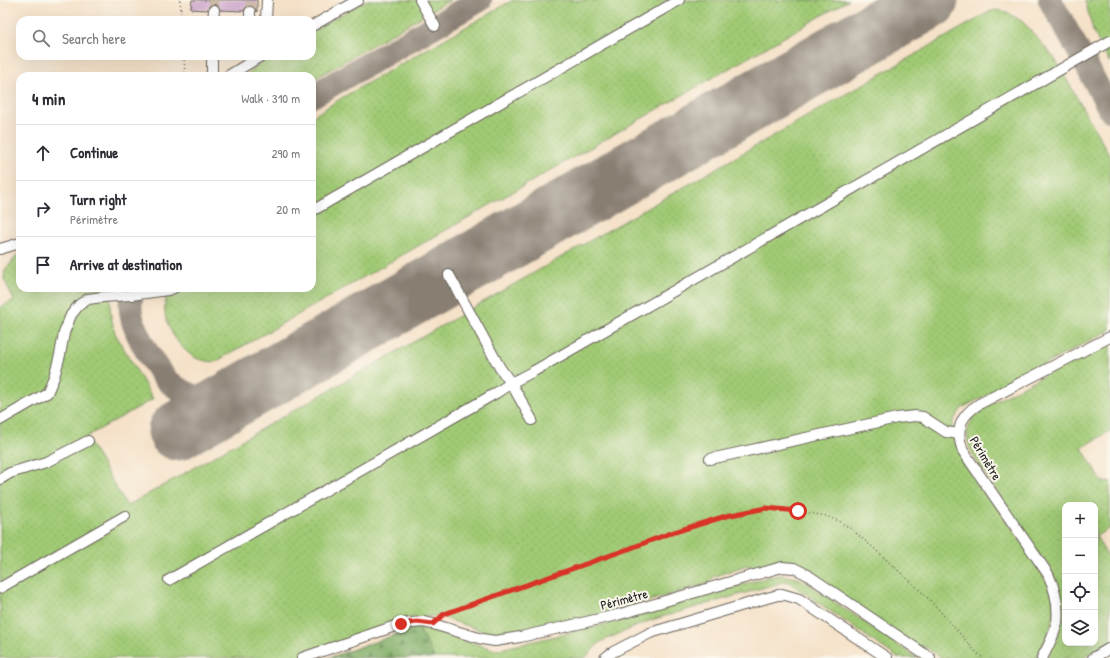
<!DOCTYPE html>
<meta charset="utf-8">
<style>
body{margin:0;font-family:"Patrick Hand",sans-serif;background:#f2f2f3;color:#2b2b33}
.controls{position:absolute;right:12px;bottom:12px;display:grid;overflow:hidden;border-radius:8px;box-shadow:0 4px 16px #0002}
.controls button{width:36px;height:36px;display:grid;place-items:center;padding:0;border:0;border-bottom:1px solid #e1e1e2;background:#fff;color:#2b2b33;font:20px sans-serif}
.stop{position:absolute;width:12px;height:12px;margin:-9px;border:3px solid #d93025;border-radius:50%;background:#fff}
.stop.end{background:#d93025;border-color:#fff;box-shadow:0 1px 4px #0008}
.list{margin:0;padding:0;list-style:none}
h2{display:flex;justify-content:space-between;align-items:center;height:52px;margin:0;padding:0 16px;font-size:17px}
h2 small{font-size:13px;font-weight:400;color:#7c7c81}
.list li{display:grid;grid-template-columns:26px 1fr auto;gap:12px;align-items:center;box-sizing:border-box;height:56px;padding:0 16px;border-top:1px solid #e1e1e2}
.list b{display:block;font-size:15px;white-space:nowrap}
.list p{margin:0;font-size:13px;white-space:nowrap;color:#7c7c81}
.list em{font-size:13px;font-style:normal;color:#7c7c81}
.icon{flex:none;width:22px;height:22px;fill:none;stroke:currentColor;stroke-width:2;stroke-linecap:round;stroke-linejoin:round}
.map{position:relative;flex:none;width:1110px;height:658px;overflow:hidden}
.search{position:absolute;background:#fff;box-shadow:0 4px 16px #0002;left:16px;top:16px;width:300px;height:44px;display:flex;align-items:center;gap:10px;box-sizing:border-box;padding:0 14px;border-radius:12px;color:#7c7c81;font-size:15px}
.panel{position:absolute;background:#fff;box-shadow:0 4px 16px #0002;left:16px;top:72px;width:300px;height:220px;border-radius:12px}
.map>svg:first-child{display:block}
</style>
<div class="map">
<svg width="1110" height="658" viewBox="0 0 1110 658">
<defs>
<pattern id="green-dots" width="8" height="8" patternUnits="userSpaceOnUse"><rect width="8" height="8" fill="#a1ca75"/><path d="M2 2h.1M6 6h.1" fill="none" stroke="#8aad65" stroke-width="1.8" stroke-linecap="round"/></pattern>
<pattern id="forest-firs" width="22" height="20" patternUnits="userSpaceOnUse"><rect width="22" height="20" fill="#80ae66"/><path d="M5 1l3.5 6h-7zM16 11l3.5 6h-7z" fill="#688d53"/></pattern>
</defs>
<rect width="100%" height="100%" fill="#fbf7ec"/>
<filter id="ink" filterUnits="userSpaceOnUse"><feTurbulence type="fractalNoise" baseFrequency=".025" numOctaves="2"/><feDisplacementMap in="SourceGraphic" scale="8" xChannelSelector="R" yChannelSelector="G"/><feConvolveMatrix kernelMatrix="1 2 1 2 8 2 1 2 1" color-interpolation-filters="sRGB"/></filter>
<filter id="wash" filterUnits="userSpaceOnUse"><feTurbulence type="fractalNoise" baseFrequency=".012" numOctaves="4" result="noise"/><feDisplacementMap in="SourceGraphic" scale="16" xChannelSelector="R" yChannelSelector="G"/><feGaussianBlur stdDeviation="0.9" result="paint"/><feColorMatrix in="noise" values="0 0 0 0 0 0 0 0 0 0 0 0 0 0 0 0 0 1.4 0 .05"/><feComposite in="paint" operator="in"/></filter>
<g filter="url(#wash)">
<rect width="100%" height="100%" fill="#f5e1c8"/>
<path fill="url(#green-dots)" stroke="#5e7348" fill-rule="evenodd" d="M367,0H450L312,80V76H245L269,56H312V31Z
M513,0H849L215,362C208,361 201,361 194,357C180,349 167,329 165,313C164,305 166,296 169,288H312V117L343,97Z
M1085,0H1110V63L1093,31Z
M997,10L1007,12L1023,22L1055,59L1110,156V330L962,408C951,424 951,423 954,442L1043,575C1046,581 1050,586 1052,592C1059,617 1047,637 1036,658H941L926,647L918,646L792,563H778L755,570L747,565L713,577L709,583L602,615L500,634L489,633L438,616L408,618L295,658H0V307L14,300L4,279L5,270L20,252V288H112C108,303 111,319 115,333L153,399L86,437L127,506L991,11Z
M1110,340V431L1082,448L1102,482L1110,481V528L1096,536L1110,561V642L1083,658H1048L1050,653L1060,593L1056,580L972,454L968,442L967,432L973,417L990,404ZM1065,505H1095V643H1065Z
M782,575L796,578L804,581L917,658H898L787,581L651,620L600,642L585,658H434L418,627L496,650L620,621L768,577Z"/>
<path fill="url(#forest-firs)" stroke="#4e6541" d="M418,627L434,658H328Z"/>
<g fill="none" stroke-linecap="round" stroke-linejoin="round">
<path stroke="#887e72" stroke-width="24" d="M1050,0L1082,57L1110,110
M312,96L480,0
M133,288C130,297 130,309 132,318C136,335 157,372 170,383C183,393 200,400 216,399C234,398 250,388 266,380"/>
<path stroke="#887e72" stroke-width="59" d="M177,431L929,0"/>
</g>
<g id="blocks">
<path fill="#c69ac7" d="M192,0H257V12L254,7L250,6L246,7L244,11L220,10L218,5L214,4L209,6L207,10L191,9Z"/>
</g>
</g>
<g filter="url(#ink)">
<use href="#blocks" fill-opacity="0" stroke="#686158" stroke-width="1"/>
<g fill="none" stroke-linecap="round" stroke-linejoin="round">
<path stroke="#cabaa6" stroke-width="10" stroke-dasharray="10 5" stroke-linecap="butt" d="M214,10V0
M250,12L251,0"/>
<g stroke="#686158" stroke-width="12">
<path id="minor" d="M420,0L435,26
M213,20L214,10
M250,20V12
M266,20L267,0
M312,26L358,0
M212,56V76
M228,76L261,56
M312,211L679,0
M0,249L20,243
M449,275L500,368L511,383L532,420
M0,420L47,393L54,377L60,355L64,333L71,315L79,305L88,299L103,297L131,295L168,290L174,288
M710,459L897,418L915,416L923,417L946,432L959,434
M0,479L10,473L46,462L88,441
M169,580L496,393L511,383L534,371L1110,41
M0,588L125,516
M302,658L401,624L423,622L433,624L482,639L495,641L520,637L617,615L782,567L794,568L806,574L930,658
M605,658L613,652L650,633L767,598L782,594L799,599L887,658
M1042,658C1047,649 1055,632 1057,623C1059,606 1055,589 1048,574L963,451C955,429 960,416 979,404L1110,337
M1093,658L1110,648"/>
</g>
<path stroke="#686158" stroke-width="1.5" stroke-dasharray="1 3" stroke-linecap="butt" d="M180,0L182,20
M184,56L185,76
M440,617L443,614L631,548L668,534L726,516L766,508L798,511L826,516L841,522L851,529L876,550L930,600L975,651L983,658"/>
<use href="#minor" stroke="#fff" stroke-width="10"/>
</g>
</g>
<g fill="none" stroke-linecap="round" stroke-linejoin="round" filter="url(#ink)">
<path stroke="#d93025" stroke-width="5" d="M401,624L417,622L433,624L444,614L631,548L668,534L726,516L766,508L798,511"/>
</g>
<g text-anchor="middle" stroke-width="4" stroke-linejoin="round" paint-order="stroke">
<g font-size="13" fill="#1c1c1c" stroke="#fbf7ec">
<text transform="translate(986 458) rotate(59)" y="5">Périmètre</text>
<text transform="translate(624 599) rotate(-15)" y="5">Périmètre</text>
</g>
</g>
</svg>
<div class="controls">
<button>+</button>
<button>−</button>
<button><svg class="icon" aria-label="locate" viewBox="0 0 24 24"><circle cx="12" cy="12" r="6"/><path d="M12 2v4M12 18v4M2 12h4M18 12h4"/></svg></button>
<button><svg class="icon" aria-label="layers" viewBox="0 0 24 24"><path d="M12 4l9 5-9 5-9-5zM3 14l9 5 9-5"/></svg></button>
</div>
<div class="stop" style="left:798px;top:511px"></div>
<div class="stop end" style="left:401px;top:624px"></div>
<div class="search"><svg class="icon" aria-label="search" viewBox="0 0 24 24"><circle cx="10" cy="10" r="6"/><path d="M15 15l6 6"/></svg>Search here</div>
<section class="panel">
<h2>4 min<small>Walk · 310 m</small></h2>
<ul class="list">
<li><svg class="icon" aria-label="ahead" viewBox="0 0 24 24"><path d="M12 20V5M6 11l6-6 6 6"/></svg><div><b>Continue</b></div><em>290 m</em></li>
<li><svg class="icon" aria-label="right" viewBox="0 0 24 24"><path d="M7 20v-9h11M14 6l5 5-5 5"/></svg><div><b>Turn right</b><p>Périmètre</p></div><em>20 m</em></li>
<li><svg class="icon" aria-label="arrive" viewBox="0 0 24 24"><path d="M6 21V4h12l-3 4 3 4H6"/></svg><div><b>Arrive at destination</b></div></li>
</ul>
</section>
</div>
